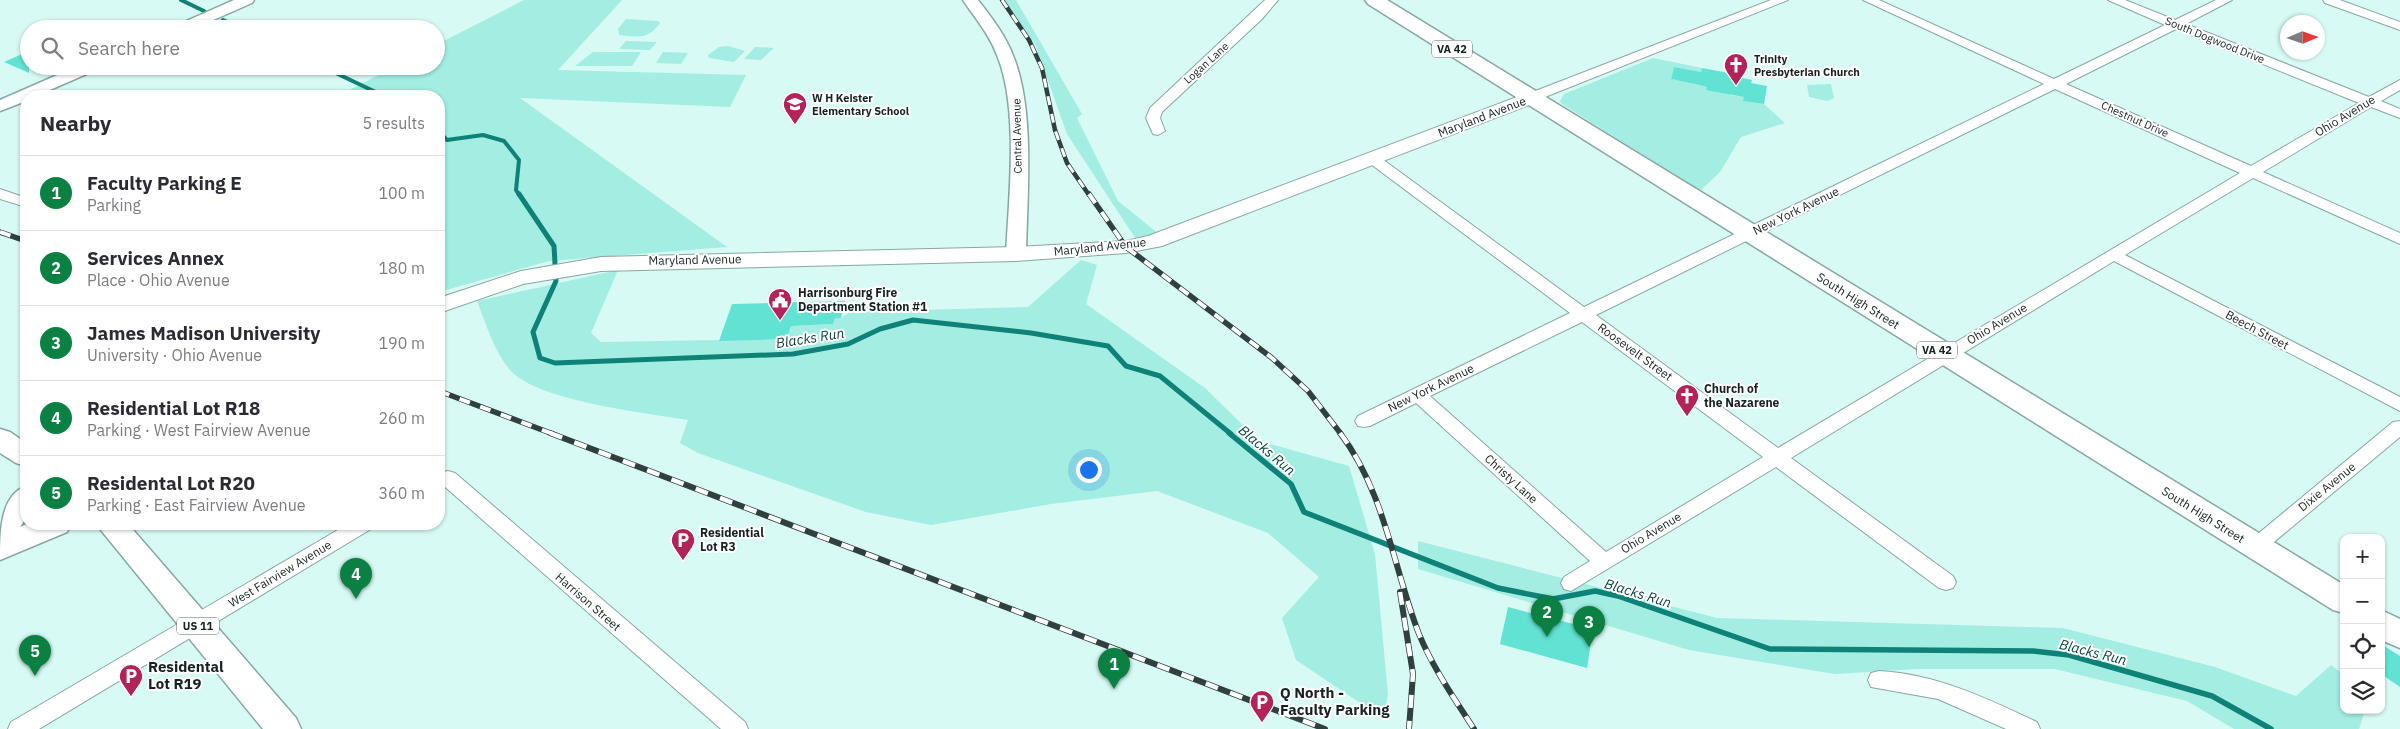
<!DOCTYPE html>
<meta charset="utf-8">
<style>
body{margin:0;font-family:"IBM Plex Sans",sans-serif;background:#f2f2f3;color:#2b2b33}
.controls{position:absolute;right:15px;bottom:15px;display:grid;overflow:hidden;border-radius:10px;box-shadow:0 1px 4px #0004}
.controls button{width:45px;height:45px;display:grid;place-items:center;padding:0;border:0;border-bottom:1px solid #e1e1e2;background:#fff;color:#2b2b33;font:25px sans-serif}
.compass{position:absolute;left:2280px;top:15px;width:45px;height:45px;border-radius:50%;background:#fff;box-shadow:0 1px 4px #0004;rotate:88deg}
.you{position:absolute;left:1088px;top:469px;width:18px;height:18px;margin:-12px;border:4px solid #fff;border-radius:50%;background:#1a73e8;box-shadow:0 0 0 8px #1a73e833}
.badge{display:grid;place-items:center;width:32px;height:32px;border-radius:50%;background:#0b8043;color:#fff;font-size:16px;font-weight:700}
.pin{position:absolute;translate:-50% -41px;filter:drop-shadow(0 1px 2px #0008)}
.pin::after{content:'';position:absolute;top:26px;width:18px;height:15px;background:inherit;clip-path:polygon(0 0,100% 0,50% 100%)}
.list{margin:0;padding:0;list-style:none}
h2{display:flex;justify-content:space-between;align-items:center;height:65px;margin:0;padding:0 20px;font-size:21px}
h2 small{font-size:16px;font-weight:400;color:#7c7c81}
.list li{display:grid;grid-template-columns:32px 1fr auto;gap:15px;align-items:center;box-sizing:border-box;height:75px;padding:0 20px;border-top:1px solid #e1e1e2}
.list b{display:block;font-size:19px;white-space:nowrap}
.list p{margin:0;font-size:16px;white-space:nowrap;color:#7c7c81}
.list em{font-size:16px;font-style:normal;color:#7c7c81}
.icon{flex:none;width:28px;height:28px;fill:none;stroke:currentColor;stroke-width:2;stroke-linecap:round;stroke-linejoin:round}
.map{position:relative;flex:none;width:2400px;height:729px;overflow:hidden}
.search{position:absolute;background:#fff;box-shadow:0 1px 4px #0004;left:20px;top:20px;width:425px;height:55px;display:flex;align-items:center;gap:12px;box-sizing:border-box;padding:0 18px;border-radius:28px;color:#7c7c81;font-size:19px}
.panel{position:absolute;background:#fff;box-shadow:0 1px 4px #0004;left:20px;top:90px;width:425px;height:440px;border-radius:20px}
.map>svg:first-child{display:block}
</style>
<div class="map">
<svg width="2400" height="729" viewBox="0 0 2400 729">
<rect width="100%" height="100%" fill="#d7faf4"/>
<path fill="#a3ede2" d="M524,0H622L558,70L746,75L730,107L520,98L727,247L549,261L439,292V96H338L396,66H436V45Z
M1004,0H1016L1082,114L1077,118L1118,201L1164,238L1139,244L1067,134L1035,44Z
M626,19L658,21L660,23C648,40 638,37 619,35L618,29Z
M626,41L657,42L650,50L619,49Z
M728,46L745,51L734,62L709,58L708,55L719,47Z
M755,47L774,48L761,60L744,59Z
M593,52H641L632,66H575Z
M663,52L688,53L681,64L656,63Z
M1653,58L1702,68L1701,72L1674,67L1671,79L1731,90L1730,95L1744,97V101L1764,104L1785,123L1741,137L1720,172L1700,191L1562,104L1560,101L1564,94Z
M1831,84L1834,98L1827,101L1809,97L1807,85Z
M1081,260L1097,265L1086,304L1205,388L1259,441L1349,466L1375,554L1388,695L1385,710L1366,707L1296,660L1282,618L1319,577L1268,533L1157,491L1051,504L931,525L866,512L698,453L680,443L688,420C646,413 537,401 510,370C494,351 486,324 477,301L618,270L591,333L601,342L787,339L791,326L833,324L835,318H841L850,312L1028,307Z
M1418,541L1717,618L2063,628L2215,667L2296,696L2331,665L2344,675V710H2365L2359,729H2234L2187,701L2055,669H1916L1835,674L1689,650L1418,569Z"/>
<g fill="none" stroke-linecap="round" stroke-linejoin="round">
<path stroke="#0f8277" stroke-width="4" d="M181,0L204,11
M223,20L242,29
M321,66L384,96
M439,132L447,140L483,135L504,141L519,160L516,190L519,195"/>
<path stroke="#0f8277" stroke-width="5" d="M519,194L554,246L556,281L533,332L540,358L555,363L793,354L848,344L880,329L913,320L1031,333L1108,346L1126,366L1160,376L1231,434"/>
<path stroke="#0f8277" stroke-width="5.5" d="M1229,433L1291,484L1304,512L1498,588L1553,599L1595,591L1618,596L1770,649L2033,651L2069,655L2212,696L2271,729"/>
</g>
<path fill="#61e2d2" d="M29,51V73L4,62Z
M1674,67L1701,72L1702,68L1734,74L1733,76L1752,80L1751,83L1767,86L1764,104L1743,101L1744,97L1706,90L1707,87L1700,85L1671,79Z
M845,301L841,318H835L833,324L791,326L787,339L719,341L732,304Z
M1508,607L1593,629L1587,668L1500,644Z
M2381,644L2400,656V687L2381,674Z"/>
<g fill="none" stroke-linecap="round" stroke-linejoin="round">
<g stroke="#87a7a2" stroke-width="2">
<path id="minor" d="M1265,0H1278L1262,19L1162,112L1160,118L1165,131L1158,135L1153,134L1146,118L1150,108Z
M1771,0H1788L1535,101L1530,102L1523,98L1525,95Z
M1863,0H1879L2054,79L2165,25L2108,0H2125L2175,20L2216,0H2232L2186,24L2369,97L2400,80V90L2381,101L2400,109V118L2371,107L2263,172L2400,233V244L2253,178L2125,255L2400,397V411L2114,261L1791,458L1953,576L1956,582L1953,588L1946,590L1939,588L1776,467L1571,591L1564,589L1561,583L1564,577L1590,561L1416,403L1370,426L1364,427L1358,426L1355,421L1358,416L1570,313L1368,162L1366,159L1368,156H1378L1584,307L2044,84ZM2176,29L2359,103L2251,166L2066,84ZM2055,89L2240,173L1778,448L1596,315ZM1582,322L1763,457L1606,552L1430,396Z
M2323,0H2340L2400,22V30L2325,3Z
M0,189L26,198V207L0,199Z
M2400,421V437L2262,552L2255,555L2248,552L2245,547L2248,542L2393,422Z
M448,471L455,473L745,722L748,729H721L444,486L439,487V473Z
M348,524H374L371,529L39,729H8L11,722Z
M1879,671C1936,674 1986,698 2037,722L2040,729H2006L1938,699L1871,687L1868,680L1871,673Z"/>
</g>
<g stroke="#87a7a2" stroke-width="3">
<path id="tertiary" d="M234,0H254L252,3L193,29H173L175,26Z
M963,0H978C992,18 1006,36 1014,58C1035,113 1027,194 1026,254L1023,258H1009L1006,254C1009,196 1019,108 997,55C989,34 975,18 963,0Z
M78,66H100L98,69L36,96H26V101L0,111V100Z"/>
</g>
<g stroke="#87a7a2" stroke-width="2">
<path id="secondary" d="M1530,92L1537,94L1539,98L1537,102L1162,246L1126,253L1016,261L601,271L523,284L439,313V298L521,271L601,257L1016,247L1126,241L1148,236Z"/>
</g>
<g stroke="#87a7a2" stroke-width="3">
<path id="primary" d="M1365,0H1387L2344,585V613L2333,610L1368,4Z
M0,429L10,432L26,443V466L16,463L0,453Z
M26,486V518L20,527L27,524H71L67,532L0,560C0,532 0,496 26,486Z
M96,524H128L296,718L301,729H263Z
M2381,610L2400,619V648L2381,640Z"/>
</g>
<use href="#minor" fill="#fff" fill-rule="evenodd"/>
<use href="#tertiary" fill="#fff" fill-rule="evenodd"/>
<use href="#secondary" fill="#fff" fill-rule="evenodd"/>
<use href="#primary" fill="#fff" fill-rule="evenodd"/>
<g stroke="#30403e" stroke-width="4.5">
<path id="rail-far2" d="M1002,0L1029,40L1042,68L1055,130L1067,163L1089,195"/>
</g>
<g stroke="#30403e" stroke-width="5.5">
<path id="rail-far1" d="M1089,194L1126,247L1272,358L1308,391L1341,434
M0,232L26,241
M439,391L553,434"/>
</g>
<g stroke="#30403e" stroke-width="6">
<path id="rail" d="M550,433L1325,729
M1340,433C1385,492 1393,567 1419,634C1433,668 1454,698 1474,729
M1400,592L1413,674L1409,729"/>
</g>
<use href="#rail-far2" stroke="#fff" stroke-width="3" stroke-dasharray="9" stroke-linecap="butt"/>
<use href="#rail-far1" stroke="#fff" stroke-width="4" stroke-dasharray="11" stroke-linecap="butt"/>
<use href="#rail" stroke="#fff" stroke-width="4.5" stroke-dasharray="13" stroke-linecap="butt"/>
</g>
<defs>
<g id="church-pin" transform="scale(1.25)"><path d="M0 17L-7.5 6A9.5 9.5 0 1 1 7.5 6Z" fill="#b12359" stroke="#fff"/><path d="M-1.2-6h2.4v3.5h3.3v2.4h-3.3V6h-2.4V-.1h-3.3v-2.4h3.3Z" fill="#fff"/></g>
<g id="school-pin" transform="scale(1.25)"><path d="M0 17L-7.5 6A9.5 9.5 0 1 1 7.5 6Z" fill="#b12359" stroke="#fff"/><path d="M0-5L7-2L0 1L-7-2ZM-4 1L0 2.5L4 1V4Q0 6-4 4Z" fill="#fff"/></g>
<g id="civic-pin" transform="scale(1.25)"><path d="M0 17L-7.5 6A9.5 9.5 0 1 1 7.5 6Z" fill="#b12359" stroke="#fff"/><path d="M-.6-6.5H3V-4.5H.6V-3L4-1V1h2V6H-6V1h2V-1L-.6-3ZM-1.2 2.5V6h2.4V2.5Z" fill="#fff"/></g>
<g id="parking-pin" transform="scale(1.25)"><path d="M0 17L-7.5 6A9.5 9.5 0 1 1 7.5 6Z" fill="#b12359" stroke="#fff"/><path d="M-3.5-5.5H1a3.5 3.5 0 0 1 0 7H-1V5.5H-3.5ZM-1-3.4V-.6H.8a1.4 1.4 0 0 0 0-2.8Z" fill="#fff"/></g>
</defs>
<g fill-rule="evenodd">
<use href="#church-pin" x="1736" y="65"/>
<use href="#school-pin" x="795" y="104"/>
<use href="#civic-pin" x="780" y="300"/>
<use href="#church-pin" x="1687" y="396"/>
<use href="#parking-pin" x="683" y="540"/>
<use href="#parking-pin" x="131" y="676"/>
<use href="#parking-pin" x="1262" y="702"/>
</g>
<g text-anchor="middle" stroke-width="4" stroke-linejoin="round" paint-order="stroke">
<g font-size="11" fill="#152220" stroke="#fff">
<text transform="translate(2215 40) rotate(22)" y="4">South Dogwood Drive</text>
<text transform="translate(1206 63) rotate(-42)" y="4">Logan Lane</text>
<text transform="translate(2135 119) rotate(24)" y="4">Chestnut Drive</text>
<text transform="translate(1017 136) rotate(-91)" y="4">Central Avenue</text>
</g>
<g fill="#fff" stroke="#5b6463" stroke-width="1">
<rect x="1432" y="40.5" width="40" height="17" rx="4"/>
<rect x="1917" y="341.5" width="40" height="17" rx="4"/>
<rect x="177" y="617.5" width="42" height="17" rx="4"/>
</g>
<g font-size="11" font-weight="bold" fill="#152220">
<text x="1452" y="53">VA 42</text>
<text x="1937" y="354">VA 42</text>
<text x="198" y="630">US 11</text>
</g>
<g font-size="11" font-weight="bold" fill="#152220" stroke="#fff" text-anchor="start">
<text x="1754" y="63">Trinity<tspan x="1754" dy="13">Presbyterian Church</tspan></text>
<text x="812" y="102">W H Keister<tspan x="812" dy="13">Elementary School</tspan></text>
</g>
<g font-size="12" fill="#152220" stroke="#fff">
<text transform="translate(2345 116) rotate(-31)" y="4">Ohio Avenue</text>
<text transform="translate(1482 117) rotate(-21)" y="4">Maryland Avenue</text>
<text transform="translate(1796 211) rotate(-26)" y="4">New York Avenue</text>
<text transform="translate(1100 247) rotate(-6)" y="4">Maryland Avenue</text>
<text transform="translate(695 260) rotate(-1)" y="4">Maryland Avenue</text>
<text transform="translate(1858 301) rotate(32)" y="4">South High Street</text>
<text transform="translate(1997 324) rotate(-31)" y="4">Ohio Avenue</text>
<text transform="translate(2257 330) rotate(28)" y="4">Beech Street</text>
<text transform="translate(1635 352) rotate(36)" y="4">Roosevelt Street</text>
<text transform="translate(1431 388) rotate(-26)" y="4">New York Avenue</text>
<text transform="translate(1511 479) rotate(42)" y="4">Christy Lane</text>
<text transform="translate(2327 487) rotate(-39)" y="4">Dixie Avenue</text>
<text transform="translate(2203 515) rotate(32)" y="4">South High Street</text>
<text transform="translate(1651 533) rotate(-31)" y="4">Ohio Avenue</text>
<text transform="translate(280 574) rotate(-31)" y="4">West Fairview Avenue</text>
<text transform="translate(588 602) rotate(41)" y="4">Harrison Street</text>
</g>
<g font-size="12" font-weight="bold" fill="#152220" stroke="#fff" text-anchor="start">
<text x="798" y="297">Harrisonburg Fire<tspan x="798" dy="14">Department Station #1</tspan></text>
<text x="1704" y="393">Church of<tspan x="1704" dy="14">the Nazarene</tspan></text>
<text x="700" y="537">Residential<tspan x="700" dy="14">Lot R3</tspan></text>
</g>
<g font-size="14" font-style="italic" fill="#003f39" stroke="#fff">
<text transform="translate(810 338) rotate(-9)" y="5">Blacks Run</text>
<text transform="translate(1267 450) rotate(40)" y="5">Blacks Run</text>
<text transform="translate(1638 593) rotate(17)" y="5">Blacks Run</text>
<text transform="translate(2093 652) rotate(14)" y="5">Blacks Run</text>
</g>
<g font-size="15" font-weight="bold" fill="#152220" stroke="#fff" text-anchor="start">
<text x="148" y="672">Residental<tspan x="148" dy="17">Lot R19</tspan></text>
<text x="1280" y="698">Q North -<tspan x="1280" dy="17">Faculty Parking</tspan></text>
</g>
</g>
</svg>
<div class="controls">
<button>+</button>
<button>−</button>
<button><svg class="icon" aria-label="locate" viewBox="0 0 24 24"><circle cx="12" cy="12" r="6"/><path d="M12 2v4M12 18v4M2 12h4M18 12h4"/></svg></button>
<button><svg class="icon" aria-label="layers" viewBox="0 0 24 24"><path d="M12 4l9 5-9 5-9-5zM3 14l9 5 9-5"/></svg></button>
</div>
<svg class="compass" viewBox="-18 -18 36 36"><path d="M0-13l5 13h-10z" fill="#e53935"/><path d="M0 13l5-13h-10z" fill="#7c7c81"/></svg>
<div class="you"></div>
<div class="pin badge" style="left:1114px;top:689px">1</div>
<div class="pin badge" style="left:1547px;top:637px">2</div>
<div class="pin badge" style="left:1589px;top:647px">3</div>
<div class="pin badge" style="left:356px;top:599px">4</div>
<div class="pin badge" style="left:35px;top:676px">5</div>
<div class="search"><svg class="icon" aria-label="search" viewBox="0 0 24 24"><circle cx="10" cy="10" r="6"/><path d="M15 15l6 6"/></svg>Search here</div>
<section class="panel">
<h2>Nearby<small>5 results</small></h2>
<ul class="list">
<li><span class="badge">1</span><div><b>Faculty Parking E</b><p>Parking</p></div><em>100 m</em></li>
<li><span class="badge">2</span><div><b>Services Annex</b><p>Place · Ohio Avenue</p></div><em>180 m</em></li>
<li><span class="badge">3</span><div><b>James Madison University</b><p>University · Ohio Avenue</p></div><em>190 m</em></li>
<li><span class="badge">4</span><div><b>Residential Lot R18</b><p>Parking · West Fairview Avenue</p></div><em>260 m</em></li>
<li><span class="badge">5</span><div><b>Residental Lot R20</b><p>Parking · East Fairview Avenue</p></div><em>360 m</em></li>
</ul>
</section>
</div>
